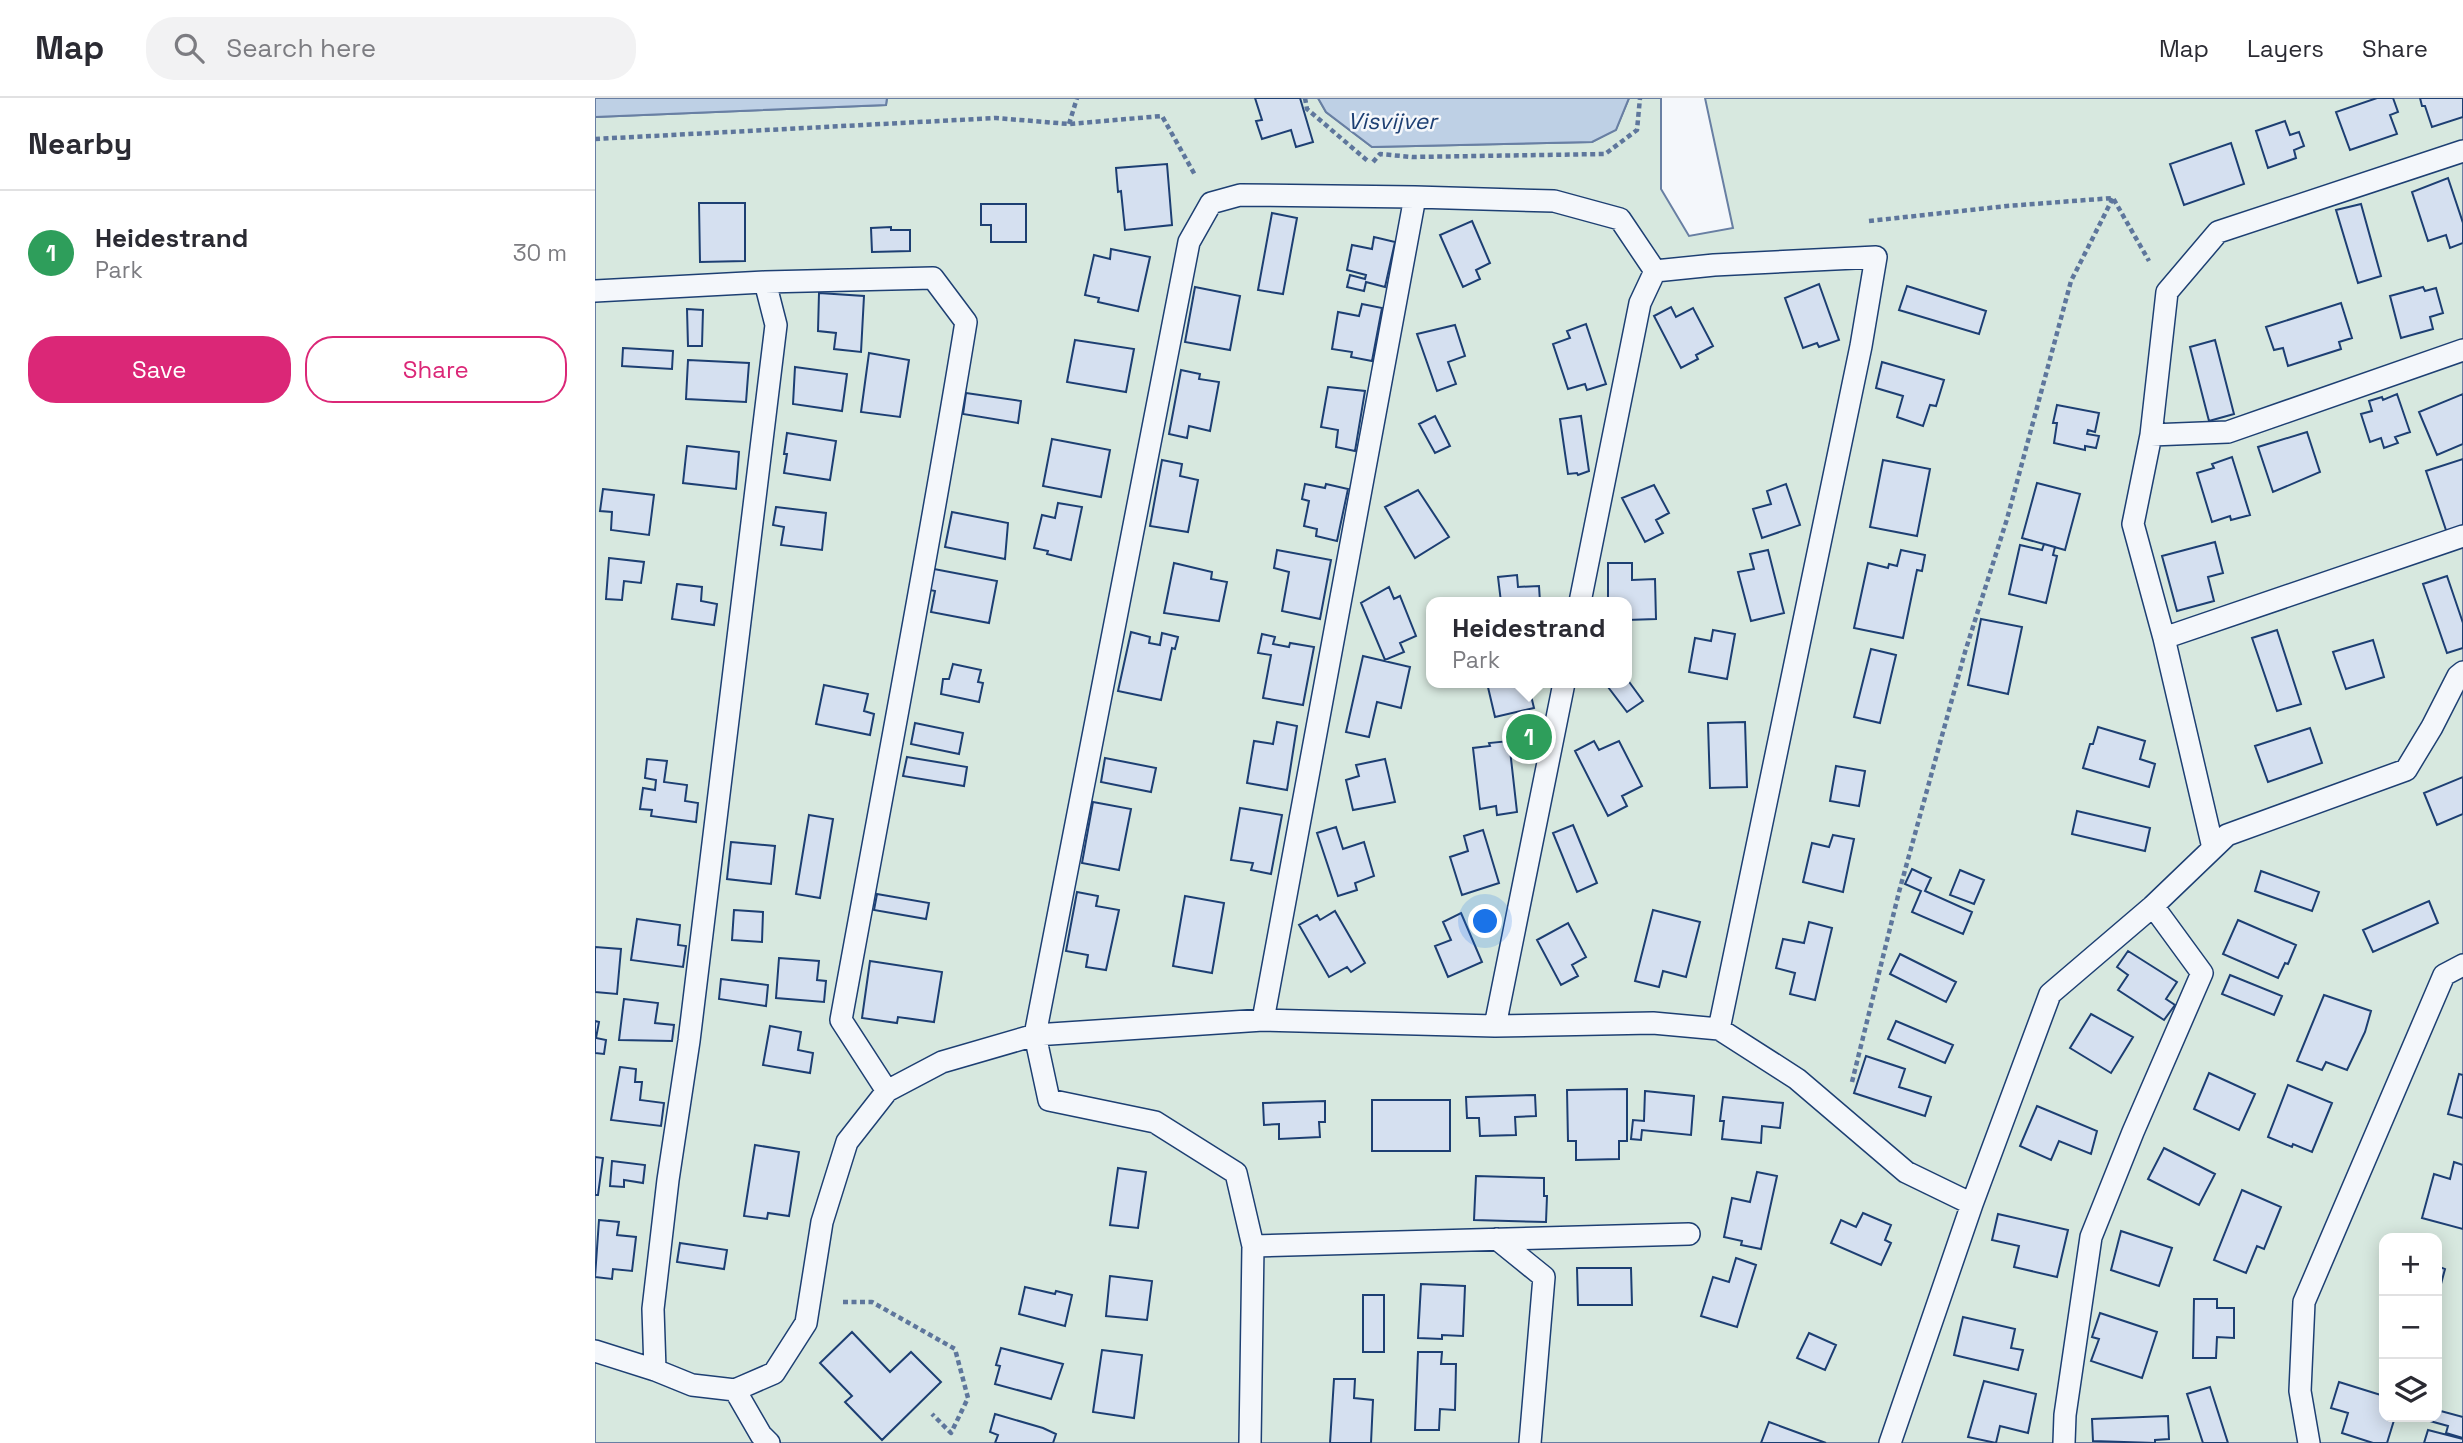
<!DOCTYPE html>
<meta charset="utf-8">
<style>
body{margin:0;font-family:"Space Grotesk",sans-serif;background:#f2f2f3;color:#2b2b33}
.controls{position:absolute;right:21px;bottom:21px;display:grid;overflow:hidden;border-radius:14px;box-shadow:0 4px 18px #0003}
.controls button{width:63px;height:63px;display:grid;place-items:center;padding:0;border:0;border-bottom:2px solid #e1e1e2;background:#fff;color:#2b2b33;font:35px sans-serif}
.you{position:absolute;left:891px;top:824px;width:24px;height:24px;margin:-18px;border:5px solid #fff;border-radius:50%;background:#1a73e8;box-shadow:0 0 0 10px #1a73e833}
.badge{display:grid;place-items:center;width:46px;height:46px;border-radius:50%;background:#db2777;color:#fff;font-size:23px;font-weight:700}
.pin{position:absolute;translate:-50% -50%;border:4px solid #fff;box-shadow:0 2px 7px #0006}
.popup{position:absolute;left:831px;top:499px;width:206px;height:91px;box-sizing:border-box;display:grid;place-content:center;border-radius:14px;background:#fff;filter:drop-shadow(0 2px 5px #0005);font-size:23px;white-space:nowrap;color:#7c7c81}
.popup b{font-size:26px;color:#2b2b33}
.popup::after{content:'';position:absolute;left:50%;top:100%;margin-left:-14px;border:14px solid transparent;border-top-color:#fff}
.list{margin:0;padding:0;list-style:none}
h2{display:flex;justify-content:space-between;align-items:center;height:91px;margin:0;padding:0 28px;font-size:30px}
h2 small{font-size:23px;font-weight:400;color:#7c7c81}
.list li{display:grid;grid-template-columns:46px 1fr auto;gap:21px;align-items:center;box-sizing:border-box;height:126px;padding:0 28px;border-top:2px solid #e1e1e2}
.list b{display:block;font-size:26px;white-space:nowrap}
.list p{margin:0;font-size:23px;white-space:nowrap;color:#7c7c81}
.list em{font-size:23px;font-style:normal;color:#7c7c81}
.actions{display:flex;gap:14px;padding:21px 28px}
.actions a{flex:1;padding:16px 0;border:2px solid #db2777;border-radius:28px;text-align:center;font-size:24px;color:#db2777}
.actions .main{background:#db2777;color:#fff}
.icon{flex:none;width:38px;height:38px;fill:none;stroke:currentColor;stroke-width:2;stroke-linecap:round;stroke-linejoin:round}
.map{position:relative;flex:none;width:1868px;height:1345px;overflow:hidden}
header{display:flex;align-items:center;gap:42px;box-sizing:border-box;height:98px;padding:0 35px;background:#fff;border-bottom:2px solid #e1e1e2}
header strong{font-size:33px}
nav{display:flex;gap:38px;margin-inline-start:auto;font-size:24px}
.search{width:490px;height:63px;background:#f2f2f3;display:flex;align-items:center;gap:18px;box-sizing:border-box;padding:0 24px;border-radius:28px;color:#7c7c81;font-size:26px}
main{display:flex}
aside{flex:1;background:#fff}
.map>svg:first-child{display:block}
</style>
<header>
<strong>Map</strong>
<div class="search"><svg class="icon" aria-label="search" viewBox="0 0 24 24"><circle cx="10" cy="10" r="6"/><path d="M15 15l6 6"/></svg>Search here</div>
<nav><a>Map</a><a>Layers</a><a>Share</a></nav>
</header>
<main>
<aside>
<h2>Nearby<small></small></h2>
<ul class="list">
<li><span class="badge" style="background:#2e9e5b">1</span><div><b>Heidestrand</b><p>Park</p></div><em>30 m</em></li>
</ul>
<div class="actions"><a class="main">Save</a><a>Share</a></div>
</aside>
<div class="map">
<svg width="1868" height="1345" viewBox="0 0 1868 1345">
<rect width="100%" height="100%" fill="#f4f7fb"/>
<path fill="#d7e8df" stroke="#687fa3" stroke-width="2" fill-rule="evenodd" d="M292,0H723L731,14L777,49L997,44L1021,31L1034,0H1066V91L1094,138L1138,130L1110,0H1868V1345H0V19L291,7ZM836,504H1032V585H836ZM1789,1140H1842V1319H1789Z"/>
<path fill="#bed0e5" stroke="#687fa3" stroke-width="2" d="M0,0H292L291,7L0,19Z
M723,0H1034L1021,32L997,44L777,49L731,14Z"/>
<path fill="#d5e0f0" stroke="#1d3f73" stroke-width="2" d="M660,0H705L718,44L701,49L696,32L667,41L661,23L667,22Z
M1782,0H1798L1803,14L1795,17L1802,36L1755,52L1741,14Z
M1825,0H1868V19L1837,29L1830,8H1827Z
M1690,23L1695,37L1704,34L1709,48L1699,52L1701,60L1673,70L1661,33Z
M1636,45L1649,86L1589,107L1575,66Z
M572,66L577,127L530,132L526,93L523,94L521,70Z
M1853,80L1868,125V145L1855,150L1851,137L1833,143L1817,94Z
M104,105H150V163L105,164Z
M386,106H431V144H396V127H386Z
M1766,106L1786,178L1763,185L1741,112Z
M677,115L702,120L688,196L663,192Z
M877,123L895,165L881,172L885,181L868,189L845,137Z
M296,129V132H315V153L277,154L276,130Z
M779,139L800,144L790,189L771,184L769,193L752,189L755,177L770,181L771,177L752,172L757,147L777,151Z
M516,151L555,159L543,213L503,204L504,200L490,197L499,157L515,161Z
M1224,186L1244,242L1224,249L1222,245L1208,250L1190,200Z
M1312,188L1391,213L1384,236L1304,212Z
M600,189L645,198L635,252L590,244Z
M1828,189L1830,193L1841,190L1848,215L1835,219L1838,231L1806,240L1795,198Z
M224,195L269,198L266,254L239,251L241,235L223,233Z
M1746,205L1757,240L1744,244L1746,251L1693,268L1688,250L1679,252L1671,229Z
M767,206L787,210L777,263L756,259L757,254L737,251L743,214L764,218Z
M1076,209L1081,219L1098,210L1118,248L1101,257L1103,261L1086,270L1059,218Z
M92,211L108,212L107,248H93Z
M991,226L1011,286L992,292L990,286L973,291L958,246L975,240L972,233Z
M860,227L870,258L853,264L861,286L842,293L822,236Z
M480,242L539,251L531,294L472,284Z
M1620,242L1639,316L1614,323L1595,249Z
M28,250L78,253L77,271L27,268Z
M274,255L314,262L305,319L266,314Z
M93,262L154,265L151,304L91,301Z
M1287,264L1349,282L1341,308L1335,307L1328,328L1302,319L1308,298L1281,290Z
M200,269L252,276L247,313L198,306Z
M586,272L605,276L604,281L624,284L615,333L594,328L592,340L574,336Z
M733,289L770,293L760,353L741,349L743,332L726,329Z
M371,295L426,303L423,325L368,316Z
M1802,296L1815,334L1800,339L1803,345L1789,350L1786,340L1775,344L1766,316L1777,313L1774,303L1787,299L1788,302Z
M1868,296V346L1842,357L1824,314Z
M1462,307L1504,315L1500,334L1493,332L1492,336L1504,338L1501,350L1490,348V352L1459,345L1462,325H1458Z
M840,318L855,348L840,355L824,326Z
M986,318L994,373L983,377L982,375L973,376L965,321Z
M1712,334L1725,374L1678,394L1663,349Z
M192,335L241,343L235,382L189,375L192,356H189Z
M457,341L515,352L506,399L448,388Z
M92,348L144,354L141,391L88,385Z
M1637,359L1655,417L1636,422L1635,418L1617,424L1602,375L1619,370L1617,366Z
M1868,361V434L1853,438L1831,373Z
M567,362L587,366L585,378L603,382L593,434L555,428Z
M1288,362L1335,371L1322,438L1275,429Z
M1442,385L1485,396L1470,452L1427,440Z
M710,386L730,390L731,386L753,391L742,443L721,438L722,431L709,428L714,403L707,401Z
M1191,386L1205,427L1167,440L1158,411L1176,406L1172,393Z
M1059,387L1074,415L1061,422L1068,435L1050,444L1027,400Z
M8,391L59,397L54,437L16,432L17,414L5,413Z
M823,392L854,439L820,460L790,409Z
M463,405L487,409L476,462L452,456L453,453L439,450L447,417L460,420Z
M181,409L231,415L227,452L186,447L189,429L178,427Z
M357,414L413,425L410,461L350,449Z
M1620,444L1628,475L1613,479L1619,503L1582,513L1567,458Z
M1449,446L1460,449L1458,457L1462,458L1451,505L1414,496L1425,447L1447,452Z
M682,452L736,462L725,521L687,513L694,474L679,470Z
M1173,452L1189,515L1156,523L1143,474L1159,471L1155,456Z
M1306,452L1330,457L1327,473L1322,472L1308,540L1259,530L1273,465L1293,470L1294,466L1302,468Z
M14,460L49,464L46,485L29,483L27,502L11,501Z
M579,465L617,474L616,481L632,484L624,523L569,515Z
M1013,465H1037V482L1060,481L1061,521L1032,522V504H1013Z
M339,471L402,483L394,525L336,514L340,493L335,492Z
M922,477L923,489L944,488L945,504H906L903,479Z
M1852,478L1868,525V550L1852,555L1828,486Z
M82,486L107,489L106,503L122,506L119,527L77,521Z
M794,489L799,501L805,498L821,538L805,545L809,554L790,562L766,505Z
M1386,521L1427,529L1413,596L1373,587Z
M1118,532L1140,536L1132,581L1094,574L1100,540L1116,543Z
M1682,532L1706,606L1682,613L1657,540Z
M536,534L555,539L554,545L565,547L567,535L583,539L580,551L577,550L566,602L523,593Z
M667,536L680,539L678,546L694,549L695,545L719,549L708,607L668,600L676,557L663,555Z
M1778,542L1789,579L1751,591L1738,554Z
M1276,551L1301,557L1285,625L1259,619Z
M768,558L815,569L806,610L782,604L774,639L751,634Z
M358,566L386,572L383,584L388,585L384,604L346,596L348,581H354Z
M1032,581L1048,603L1032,614L1010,585H1032Z
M892,585H933L939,610L900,619Z
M229,587L273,596L269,613L279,616L275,637L221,626Z
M682,624L702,628L692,692L652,685L659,643L678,646Z
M1150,624L1152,689L1115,690L1113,625Z
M320,625L368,635L364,656L316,646Z
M1503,629L1550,643L1545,661L1560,666L1554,689L1488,670L1495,646H1498Z
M1715,630L1727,665L1673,684L1660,648Z
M914,643L922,714L902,717L901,708L885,711L878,650L895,648L894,645Z
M999,643L1004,652L1024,643L1047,688L1027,698L1032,708L1013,718L980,653Z
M312,659L372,669L369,688L308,678Z
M510,660L561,670L556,694L506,684Z
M52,661L72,663L69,684L92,687L90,703L103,705L101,724L56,718L57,712L45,711L48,690L60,692L61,682L50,680Z
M790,661L800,704L758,712L751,682L764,678L761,667Z
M1241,668L1270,673L1264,708L1235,703Z
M1868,679V716L1842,727L1829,695Z
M498,704L536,711L524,772L487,765Z
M645,710L687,717L676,776L656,772L658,765L636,762Z
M1482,713L1555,730L1550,753L1477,736Z
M214,717L238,721L225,800L201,796Z
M978,727L1002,785L982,794L958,735Z
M741,729L748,751L769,744L779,778L760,785L762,792L743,798L722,735Z
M888,732L904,785L867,797L855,759L873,753L869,738Z
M1238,737L1259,741L1248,794L1208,784L1217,745L1234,749Z
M136,744L180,748L176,786L132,781Z
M1317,771L1336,780L1330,793L1377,814L1368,836L1317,814L1326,793L1310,786Z
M1365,772L1389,782L1379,806L1355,797Z
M1666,773L1724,794L1717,813L1660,793Z
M482,794L503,798L501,808L524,812L511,872L491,869L493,857L471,853Z
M282,796L334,805L331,821L279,812Z
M590,798L629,805L617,875L578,868Z
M1834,803L1843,825L1778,854L1768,832Z
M139,812L168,814L167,844L137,842Z
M1058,812L1105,824L1091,879L1068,873L1064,889L1040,883Z
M740,813L770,865L756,874L752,869L734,879L704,827L722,817L725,822Z
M866,815L887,864L853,879L840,848L856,842L848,824Z
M42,821L85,827L83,847L91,848L88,869L36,862Z
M1643,822L1701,847L1693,866L1690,865L1683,880L1628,856Z
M1214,824L1237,830L1220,902L1195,896L1200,875L1181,870L1188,841L1209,845Z
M973,825L991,859L977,867L983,878L966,887L942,842Z
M0,849L26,851L22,896L0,894Z
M1533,853L1582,884L1571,901L1580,907L1569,922L1523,892L1533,877L1522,869Z
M1305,856L1361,884L1351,904L1295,876Z
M184,860L224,863L222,882L231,883L229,904L181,900Z
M275,863L347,874L339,924L303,919L302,925L267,920Z
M1635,877L1687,898L1679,917L1627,896Z
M126,881L173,887L171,908L124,901Z
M1729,897L1776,913L1770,934L1752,972L1731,964L1727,972L1702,963Z
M29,901L63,905L60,925L79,927L77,943L24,942Z
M1496,916L1538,939L1516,975L1475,950Z
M0,923L4,924L1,940L11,942L9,956L0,955Z
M1301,923L1358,947L1350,965L1293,941Z
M175,928L206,934L203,952L218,955L215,975L168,967Z
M1271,958L1310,971L1304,989L1336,999L1330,1018L1259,995Z
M25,969L41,971L40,984H47L45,1002L69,1005L66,1028L16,1022Z
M1614,975L1660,996L1644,1032L1599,1011Z
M1864,976L1868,977V1020L1853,1016Z
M1693,987L1737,1005L1717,1054L1698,1046L1697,1049L1673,1039Z
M1032,991V1043H1024V1061L981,1062V1043H973L972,992Z
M1050,993L1099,998L1096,1037L1047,1032L1046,1042L1036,1041L1038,1022L1049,1023Z
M940,997L941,1018L920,1019L921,1037L885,1038L884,1020H872L871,999Z
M1128,999L1188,1005L1185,1030L1167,1028L1166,1045L1127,1041L1129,1023H1125Z
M777,1002H855V1053H777Z
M730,1003V1024H724L725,1039L684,1041V1026L669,1027L668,1005Z
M1442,1008L1502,1033L1496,1056L1464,1043L1456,1062L1425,1048Z
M160,1047L204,1054L194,1118L173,1115L172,1121L149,1118Z
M1569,1050L1620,1076L1604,1107L1553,1081Z
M0,1059L8,1060L3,1097H0Z
M17,1063L50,1067L48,1085L29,1082V1089L15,1088Z
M1859,1064L1868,1067V1131L1827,1120L1839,1076L1855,1081Z
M523,1070L551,1074L543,1130L515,1127Z
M1162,1074L1182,1078L1166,1151L1146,1147L1147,1143L1129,1139L1137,1100L1155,1104Z
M881,1078L949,1080V1098H952L951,1124L879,1122Z
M1647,1092L1686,1109L1669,1151L1662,1148L1651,1175L1619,1162Z
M1268,1115L1296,1127L1290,1142L1296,1145L1286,1167L1236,1145L1246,1122L1261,1129Z
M1403,1116L1473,1132L1462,1179L1419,1169L1424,1148L1397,1142Z
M4,1122L24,1124L22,1137L41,1139L37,1173L18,1171L17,1181L0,1179Z
M1526,1133L1577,1150L1564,1188L1516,1172Z
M85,1145L132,1152L129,1171L82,1164Z
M1141,1160L1161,1167L1142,1229L1106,1218L1118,1179L1134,1184Z
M1842,1168L1850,1171L1842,1201Z
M982,1170H1036L1037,1207H983Z
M515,1178L557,1183L552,1222L511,1218Z
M826,1186L870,1188L868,1238L847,1237V1241L823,1240Z
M430,1189L460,1196L461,1193L477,1197L470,1228L424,1216Z
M768,1197H789V1254H768Z
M1599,1201H1622V1210H1639V1240L1622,1239L1621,1260H1598Z
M1505,1215L1562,1234L1547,1280L1496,1263L1504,1241L1497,1239Z
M1368,1219L1420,1231L1416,1250L1428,1252L1423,1272L1359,1257Z
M257,1234L295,1274L316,1254L346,1284L287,1342L250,1304L257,1298L225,1265Z
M1214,1235L1241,1247L1230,1272L1202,1260Z
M406,1250L468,1266L456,1301L400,1286L405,1268L401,1267Z
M507,1252L547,1257L539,1320L498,1314Z
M823,1254H847L846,1266H861L860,1312L845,1311L844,1332H820Z
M739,1281H760L759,1300L778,1302L776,1345H735Z
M1389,1283L1441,1296L1433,1335L1405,1328L1401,1345L1373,1339Z
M1744,1284L1789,1298V1319H1800L1792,1345H1778L1747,1335L1753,1315L1736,1310Z
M1615,1289L1633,1345H1608L1592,1296Z
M1842,1312L1868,1319V1340L1851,1335L1853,1328L1835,1323L1837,1319H1842Z
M400,1316L448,1330L461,1336L458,1345H400L403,1337L395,1334Z
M1573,1318L1574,1341L1560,1342V1345L1498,1343L1497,1321Z
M1174,1324L1231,1345H1166Z
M1833,1332L1868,1341V1345H1829Z"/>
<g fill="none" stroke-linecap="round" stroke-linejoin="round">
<g stroke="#1d3f73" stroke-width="24">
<path id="service" d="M0,193L170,184L338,180L371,224C333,458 288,690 246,922L292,993
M1556,337L1633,334L1868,252
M985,504L1045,205L1060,173L1119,167L1281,159L1266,248L1124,931
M1569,540L1538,426L1556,337L1572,194L1623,134L1868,53
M1618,750L1569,540L1868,438
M668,922L820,99
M900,928L969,585
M902,1141L949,1179L935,1345
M658,1148L1094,1136
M0,1253L60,1272L97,1287L140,1292L179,1275L211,1225L227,1124L252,1044L292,993L347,964L440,937L668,922L900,928L1058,925L1124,931L1202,981L1311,1074L1377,1106
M60,1272L58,1211L73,1082L94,943L181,227L170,184
M140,1292L166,1337L174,1345
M655,1345L658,1148L641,1075L560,1024L454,1002L440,937L594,144L616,105L645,97L820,99L959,103L1025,121L1060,173
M1295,1345L1377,1106L1455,896L1558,808L1632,737L1811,672L1837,629L1863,578L1868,574
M1469,1345L1470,1317L1496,1139L1538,1034L1607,875L1558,808
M1714,1345L1705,1293L1709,1204L1849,877L1868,867"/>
</g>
<path stroke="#5e769c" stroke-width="4.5" stroke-dasharray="5 3.5" stroke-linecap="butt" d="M710,0L712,11L774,64
M474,26L482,0
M0,41L401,20L474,26L567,18L600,77
M778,64L785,56L817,59L1010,56L1042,32L1045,0
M1274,123L1412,108L1518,100L1554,163
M1257,984L1304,794L1370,554L1412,421L1476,183L1518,100
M248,1204H277L360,1251L373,1300L356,1335L337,1316"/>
<use href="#service" stroke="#f4f7fb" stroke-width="21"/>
</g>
<g text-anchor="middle" stroke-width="5" stroke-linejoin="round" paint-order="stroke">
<g font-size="23" font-style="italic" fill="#1d3f73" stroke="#f4f7fb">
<text x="797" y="31">Visvijver</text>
</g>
</g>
</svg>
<div class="controls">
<button>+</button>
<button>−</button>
<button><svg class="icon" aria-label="layers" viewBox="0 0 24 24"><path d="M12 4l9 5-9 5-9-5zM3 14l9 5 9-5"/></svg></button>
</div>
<div class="you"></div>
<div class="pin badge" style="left:934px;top:639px;background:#2e9e5b">1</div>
<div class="popup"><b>Heidestrand</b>Park</div>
</div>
</main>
